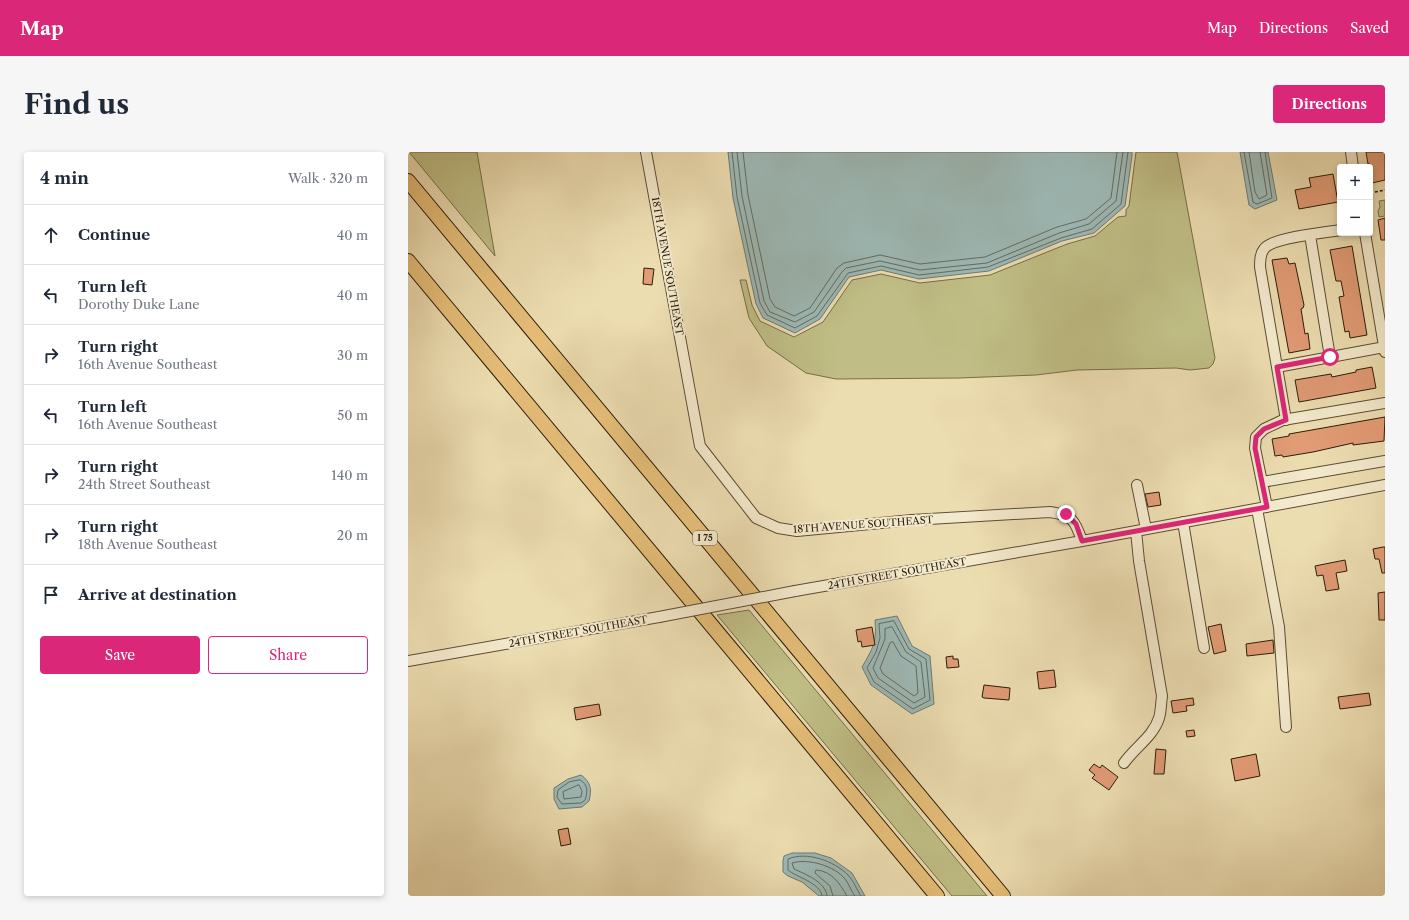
<!DOCTYPE html>
<meta charset="utf-8">
<style>
body{margin:0;font-family:"Libre Caslon Text",serif;background:#f6f6f7;color:#1f2937}
.controls{position:absolute;right:12px;top:12px;display:grid;overflow:hidden;border-radius:4px;box-shadow:0 2px 6px #0003}
.controls button{width:36px;height:36px;display:grid;place-items:center;padding:0;border:0;border-bottom:1px solid #e0e1e3;background:#fff;color:#1f2937;font:20px sans-serif}
.stop{position:absolute;width:12px;height:12px;margin:-9px;border:3px solid #db2777;border-radius:50%;background:#fff}
.stop.end{background:#db2777;border-color:#fff;box-shadow:0 1px 4px #0008}
.list{margin:0;padding:0;list-style:none}
h2{display:flex;justify-content:space-between;align-items:center;height:52px;margin:0;padding:0 16px;font-size:17px}
h2 small{font-size:13px;font-weight:400;color:#747a83}
.list li{display:grid;grid-template-columns:26px 1fr auto;gap:12px;align-items:center;box-sizing:border-box;height:60px;padding:0 16px;border-top:1px solid #e0e1e3}
.list b{display:block;font-size:15px;white-space:nowrap}
.list p{margin:0;font-size:13px;white-space:nowrap;color:#747a83}
.list em{font-size:13px;font-style:normal;color:#747a83}
.actions{display:flex;gap:8px;padding:12px 16px}
.actions a{flex:1;padding:9px 0;border:1px solid #db2777;border-radius:4px;text-align:center;font-size:14px;color:#db2777}
.actions .main{background:#db2777;color:#fff}
.icon{flex:none;width:22px;height:22px;fill:none;stroke:currentColor;stroke-width:2;stroke-linecap:round;stroke-linejoin:round}
.map{position:relative;flex:none;width:977px;height:744px;overflow:hidden;border-radius:4px}
header{display:flex;align-items:center;gap:24px;box-sizing:border-box;height:56px;padding:0 20px;background:#db2777;color:#fff}
header strong{font-size:19px}
nav{display:flex;gap:22px;margin-inline-start:auto;font-size:14px}
.intro{display:flex;align-items:center;justify-content:space-between;box-sizing:border-box;height:96px;padding:0 24px}
h1{margin:0;font-size:28px}
.button{padding:10px 18px;border-radius:4px;background:#db2777;color:#fff;font-size:14px;font-weight:700}
main{display:flex;gap:24px;padding:0 24px}
aside{flex:1;background:#fff;border-radius:4px;box-shadow:0 2px 6px #0003}
.map>svg:first-child{display:block}
</style>
<header>
<strong>Map</strong>
<nav><a>Map</a><a>Directions</a><a>Saved</a></nav>
</header>
<div class="intro"><h1>Find us</h1><a class="button">Directions</a></div>
<main>
<aside>
<h2>4 min<small>Walk · 320 m</small></h2>
<ul class="list">
<li><svg class="icon" aria-label="ahead" viewBox="0 0 24 24"><path d="M12 20V5M6 11l6-6 6 6"/></svg><div><b>Continue</b></div><em>40 m</em></li>
<li><svg class="icon" aria-label="left" viewBox="0 0 24 24"><path d="M17 20v-9H6M10 6l-5 5 5 5"/></svg><div><b>Turn left</b><p>Dorothy Duke Lane</p></div><em>40 m</em></li>
<li><svg class="icon" aria-label="right" viewBox="0 0 24 24"><path d="M7 20v-9h11M14 6l5 5-5 5"/></svg><div><b>Turn right</b><p>16th Avenue Southeast</p></div><em>30 m</em></li>
<li><svg class="icon" aria-label="left" viewBox="0 0 24 24"><path d="M17 20v-9H6M10 6l-5 5 5 5"/></svg><div><b>Turn left</b><p>16th Avenue Southeast</p></div><em>50 m</em></li>
<li><svg class="icon" aria-label="right" viewBox="0 0 24 24"><path d="M7 20v-9h11M14 6l5 5-5 5"/></svg><div><b>Turn right</b><p>24th Street Southeast</p></div><em>140 m</em></li>
<li><svg class="icon" aria-label="right" viewBox="0 0 24 24"><path d="M7 20v-9h11M14 6l5 5-5 5"/></svg><div><b>Turn right</b><p>18th Avenue Southeast</p></div><em>20 m</em></li>
<li><svg class="icon" aria-label="arrive" viewBox="0 0 24 24"><path d="M6 21V4h12l-3 4 3 4H6"/></svg><div><b>Arrive at destination</b></div></li>
</ul>
<div class="actions"><a class="main">Save</a><a>Share</a></div>
</aside>
<div class="map">
<svg width="977" height="744" viewBox="0 0 977 744">
<rect width="100%" height="100%" fill="#ecddb1"/>
<filter id="stains"><feTurbulence type="fractalNoise" baseFrequency=".005" numOctaves="4"/><feColorMatrix values="0 0 0 0 .2 0 0 0 0 .09 0 0 0 0 .02 0 0 0 .5 -.17"/></filter>
<radialGradient id="worn" r=".72"><stop offset=".6" stop-color="#630" stop-opacity="0"/><stop offset="1" stop-color="#630" stop-opacity=".3"/></radialGradient>
<path fill="#c0be86" stroke="#766e48" d="M1,0H69L87,104Z
M728,0H769L807,206L805,212L801,216L782,218L768,216L669,218L628,223L552,226L428,227L398,221L359,194L341,166L332,128H338L344,153L352,169L386,185L415,170L444,128L473,122L512,131L582,123L659,92L687,84L710,65L718,64V58L721,54Z
M977,48V64L971,65L970,59L972,55L971,49Z
M341,458L579,744H544L309,463Z"/>
<path fill="#9db9b6" stroke="#6f7b72" d="M320,0H724V4L717,54L686,81L654,89L581,119L511,127L473,118L441,125L412,167L387,181L355,166L348,152L325,46Z
M832,0H860L869,48L847,57L841,53Z
M489,464L504,494L522,504L526,552L504,562L463,533L454,515C465,496 469,490 467,468Z
M173,623C183,630 184,638 181,649L174,655L151,657L146,647V636L160,627Z
M384,701H407L423,706L444,721L457,744H411L394,730L380,724L375,720V709L376,704Z"/>
<g fill="none" stroke-linecap="round" stroke-linejoin="round">
<path stroke="#646b60" stroke-width="1" d="M324,0L329,45L352,151L359,163L387,176L409,164L440,121L473,114L511,123L580,115L653,86L684,77L713,52L720,0
M329,0L334,44L356,149L362,160L387,170L406,160L434,120L438,116L472,109L512,118L579,111L651,81L681,72L708,49L715,0
M335,0L340,43L362,147L367,155L386,164L402,156L429,116L436,111L472,103L512,112L577,105L649,75L678,67L703,46L709,0
M836,0L845,50L849,52L864,46L857,0
M841,0L847,40L851,47L859,43L852,0
M486,469L501,497L518,507L522,548L505,557L466,530L459,516L468,500L472,486L471,472Z
M484,475L498,500L513,510L517,545L506,551L470,526L465,516L477,487V477Z
M485,490L493,504L508,514L510,541L506,544L475,522L472,516L482,491Z
M172,628C180,632 180,640 177,648L173,651L154,652L149,645L150,638L161,630Z
M171,633L174,639L173,645L156,647L155,640Z
M414,744C413,731 388,725 380,718V707C399,699 426,709 440,723C445,728 449,738 453,744
M419,744C418,730 397,722 386,717L384,711C400,706 427,714 437,727C441,732 443,739 447,744
M425,744L422,734L407,721L408,718C424,719 432,732 439,744"/>
</g>
<path fill="#e19b75" stroke="#2b1d0b" d="M958,0H977V28L964,31L962,12H960Z
M925,22L930,50L891,57L887,38L903,35L901,26Z
M977,66V88H973L970,68Z
M944,94L959,183L942,186L941,179L937,180L931,145L936,144L933,129H928L922,98Z
M879,106L881,112L887,111L896,153L895,156L893,157L897,182L900,181L902,197L881,201L864,108Z
M236,116L246,117L244,133L235,132Z
M964,215L968,236L891,250L887,228L923,222L924,225L948,220V218Z
M977,265L976,289L945,293V291L905,300L875,305L874,303L867,304L864,287L881,284V282Z
M751,340L753,353L740,355L737,342Z
M975,395H977V421H974L971,407H967L965,397Z
M937,408L939,419L928,421L931,437L918,439L915,423L909,424L907,414Z
M977,440V468H971L970,441Z
M813,472L818,499L806,502L800,475Z
M464,475L467,493L454,495L453,489L450,490L448,478Z
M865,488L866,501L839,504L838,492Z
M545,504V507H550L551,515L539,516L538,505Z
M646,518L648,535L631,537L629,520Z
M576,533L602,536L601,548L576,546L574,545Z
M961,541L963,553L932,557L930,545Z
M785,546L786,553L778,554L779,559L765,561L763,549Z
M191,552L193,563L168,568L166,556Z
M786,578L787,584L779,585L778,579Z
M748,597L758,598L756,622H746Z
M848,602L852,624L827,629L823,607Z
M686,612L692,616L694,613L710,625L701,638L684,626L687,623L681,618Z
M160,676L163,692L153,694L150,678Z"/>
<g fill="none" stroke-linecap="round" stroke-linejoin="round">
<g stroke="#5b4d34" stroke-width="12">
<path id="minor" d="M238,0L292,294L348,366L370,376L389,379L504,368L642,360C664,363 667,368 674,389
M943,0L945,15
M957,81L977,200
M902,83L922,205
M869,215L977,195
M878,268L852,115C852,109 852,102 856,97C864,85 917,81 932,78
M854,330L977,309
M729,333L738,377
M859,355L847,296L848,285L856,277L875,268L977,251
M849,357L871,475L878,575
M775,370L796,496
M387,439L674,389L977,333
M0,509L251,465
M716,611C727,595 745,585 751,566C753,560 753,551 754,544L731,409L728,379"/>
</g>
<g stroke="#2b1d0b" stroke-width="16">
<path id="highway" d="M0,29L595,744
M0,109L529,744"/>
</g>
<path stroke="#2b1d0b" stroke-width="1.5" stroke-dasharray="3 2" stroke-linecap="butt" d="M962,41L977,38"/>
<use href="#minor" stroke="#f3e9cc" stroke-width="10"/>
<use href="#highway" stroke="#e6be78" stroke-width="14"/>
<g stroke="#5b4d34" stroke-width="12" stroke-linecap="butt">
<path id="minor-bridge" d="M251,465L387,439"/>
</g>
<use href="#minor-bridge" stroke="#f3e9cc" stroke-width="10"/>
</g>
<g fill="none" stroke-linecap="round" stroke-linejoin="round">
<path stroke="#db2777" stroke-width="5" d="M658,362L668,372L674,389L859,355L847,296L848,285L856,277L878,268L869,215L922,205"/>
</g>
<g text-anchor="middle" stroke-width="4" stroke-linejoin="round" paint-order="stroke">
<rect fill="#f3e9cc" stroke="#675a45" stroke-width="1" x="285" y="379" width="24" height="14" rx="3"/>
<g font-size="9" font-weight="bold" fill="#2b1d0b">
<text x="297" y="389">I 75</text>
</g>
<g font-size="10" fill="#2b1d0b" stroke="#f3e9cc">
<text transform="translate(260 114) rotate(80)" y="4">18TH AVENUE SOUTHEAST</text>
<text transform="translate(455 372) rotate(-4)" y="4">18TH AVENUE SOUTHEAST</text>
<text transform="translate(489 421) rotate(-10)" y="4">24TH STREET SOUTHEAST</text>
<text transform="translate(170 479) rotate(-10)" y="4">24TH STREET SOUTHEAST</text>
</g>
</g>
<rect width="100%" height="100%" filter="url(#stains)"/>
<rect width="100%" height="100%" fill="url(#worn)"/>
</svg>
<div class="controls">
<button>+</button>
<button>−</button>
</div>
<div class="stop" style="left:922px;top:205px"></div>
<div class="stop end" style="left:658px;top:362px"></div>
</div>
</main>
